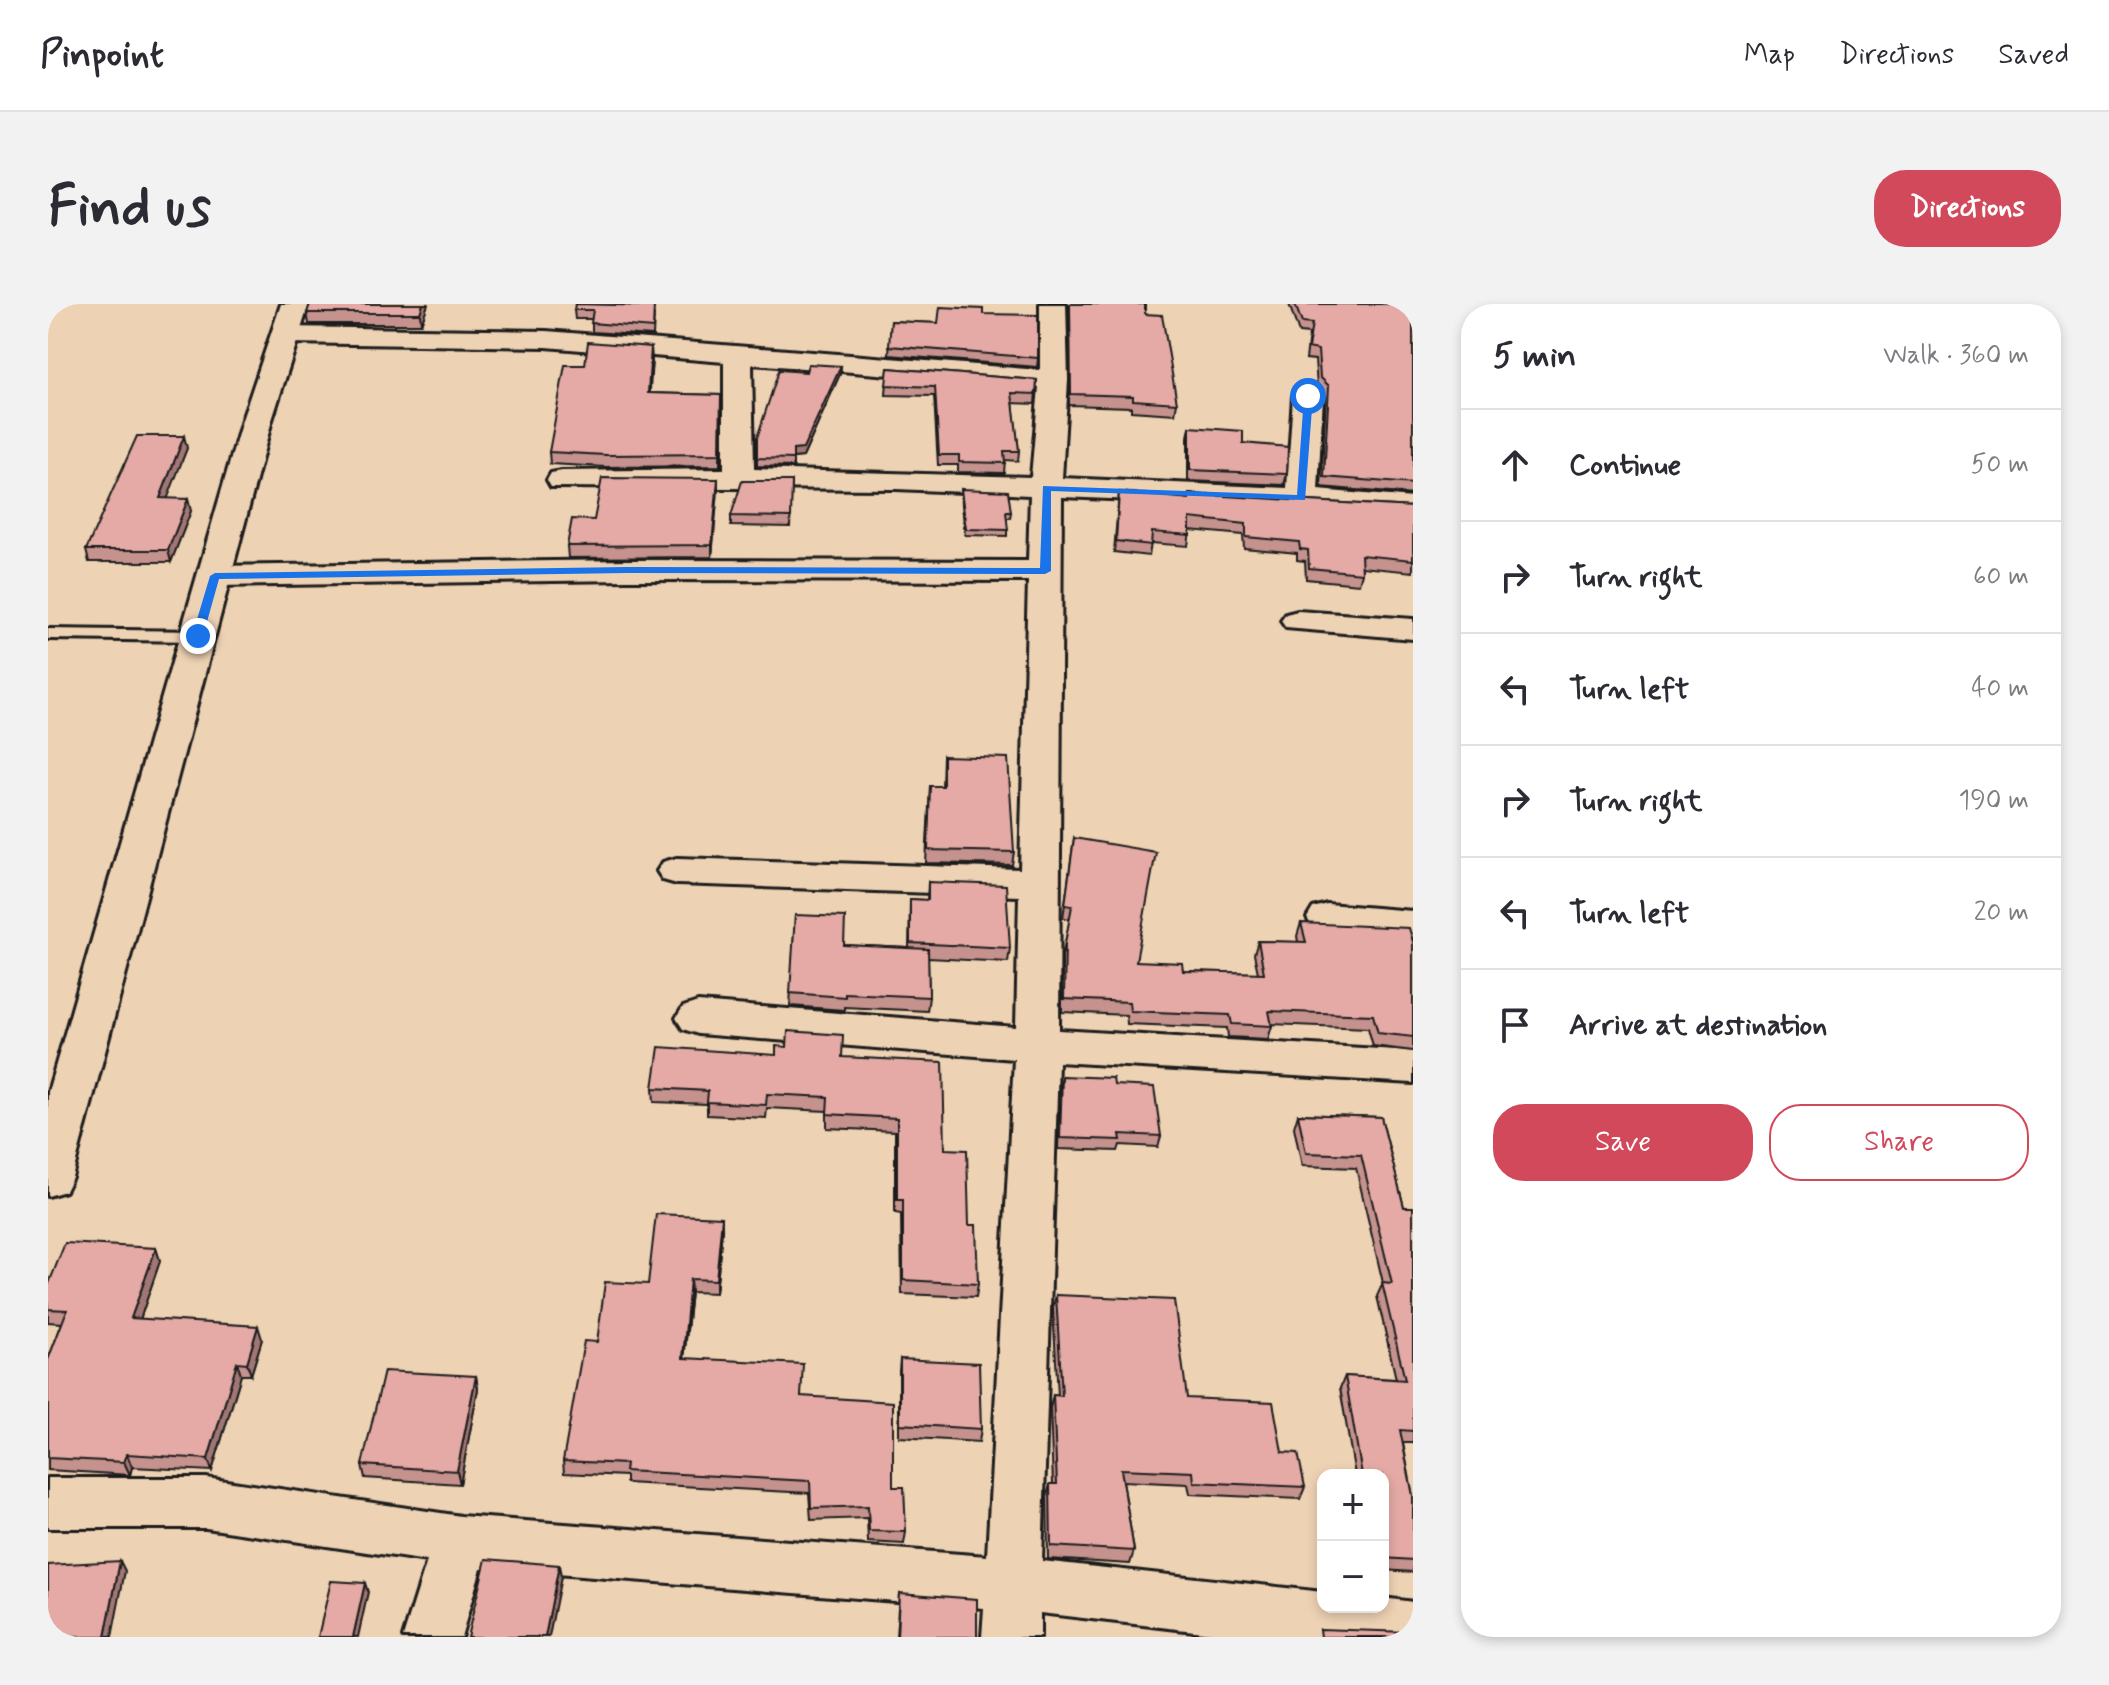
<!DOCTYPE html>
<meta charset="utf-8">
<style>
body{margin:0;font-family:Mynerve,sans-serif;background:#f2f2f3;color:#2b2b33}
.controls{position:absolute;right:24px;bottom:24px;display:grid;overflow:hidden;border-radius:16px;box-shadow:0 4px 12px #0003}
.controls button{width:72px;height:72px;display:grid;place-items:center;padding:0;border:0;border-bottom:2px solid #e1e1e2;background:#fff;color:#2b2b33;font:40px sans-serif}
.stop{position:absolute;width:24px;height:24px;margin:-18px;border:6px solid #1a73e8;border-radius:50%;background:#fff}
.stop.end{background:#1a73e8;border-color:#fff;box-shadow:0 2px 8px #0008}
.list{margin:0;padding:0;list-style:none}
h2{display:flex;justify-content:space-between;align-items:center;height:104px;margin:0;padding:0 32px;font-size:34px}
h2 small{font-size:26px;font-weight:400;color:#7c7c81}
.list li{display:grid;grid-template-columns:52px 1fr auto;gap:24px;align-items:center;box-sizing:border-box;height:112px;padding:0 32px;border-top:2px solid #e1e1e2}
.list b{display:block;font-size:30px;white-space:nowrap}
.list em{font-size:26px;font-style:normal;color:#7c7c81}
.actions{display:flex;gap:16px;padding:24px 32px}
.actions a{flex:1;padding:18px 0;border:2px solid #d1495b;border-radius:32px;text-align:center;font-size:28px;color:#d1495b}
.actions .main{background:#d1495b;color:#fff}
.icon{flex:none;width:44px;height:44px;fill:none;stroke:currentColor;stroke-width:2;stroke-linecap:round;stroke-linejoin:round}
.map{position:relative;flex:none;width:1365px;height:1333px;overflow:hidden;border-radius:32px}
header{display:flex;align-items:center;gap:48px;box-sizing:border-box;height:112px;padding:0 40px;background:#fff;border-bottom:2px solid #e1e1e2}
header strong{font-size:38px}
nav{display:flex;gap:44px;margin-inline-start:auto;font-size:28px}
.intro{display:flex;align-items:center;justify-content:space-between;box-sizing:border-box;height:192px;padding:0 48px}
h1{margin:0;font-size:56px}
.button{padding:20px 36px;border-radius:32px;background:#d1495b;color:#fff;font-size:28px;font-weight:700}
main{display:flex;gap:48px;padding:0 48px}
aside{flex:1;background:#fff;border-radius:32px;box-shadow:0 4px 12px #0003}
.map>svg:first-child{display:block}
</style>
<header>
<strong>Pinpoint</strong>
<nav><a>Map</a><a>Directions</a><a>Saved</a></nav>
</header>
<div class="intro"><h1>Find us</h1><a class="button">Directions</a></div>
<main>
<div class="map">
<svg width="1365" height="1333" viewBox="0 0 1365 1333">
<rect width="100%" height="100%" fill="#eed2b4"/>
<filter id="ink" filterUnits="userSpaceOnUse"><feTurbulence type="fractalNoise" baseFrequency=".0125" numOctaves="2"/><feDisplacementMap in="SourceGraphic" scale="16" xChannelSelector="R" yChannelSelector="G"/><feConvolveMatrix kernelMatrix="1 2 1 2 8 2 1 2 1" color-interpolation-filters="sRGB"/></filter>
<g filter="url(#ink)">
<g fill="none" stroke-linecap="round" stroke-linejoin="round">
<g stroke="#1c1c1c" stroke-width="6">
<path id="lane" d="M0,325L150,327L158,332L150,337L0,335Z"/>
</g>
<g stroke="#1c1c1c" stroke-width="6">
<path id="street" d="M992,0H1018L1020,76L1014,174L1239,184L1245,92L1250,86H1270L1275,92L1270,186L1365,194V212L1254,203L1014,193L1011,726L1365,747V779L1010,758L994,1257L1275,1288V1303H1335V1294L1365,1298V1333H1198L992,1309V1333H934L936,1304L433,1264L413,1333H355L379,1257L158,1224H0V1174H158L413,1212L939,1252L966,755L650,730L635,725L628,714L635,703L650,698L968,723L971,592L629,580L615,576L609,567L615,558L629,554L972,565L980,277L579,276L167,282L155,279L150,272L155,265L167,262L579,256L980,257L982,191L848,185L503,183L499,176L503,169L514,167L676,165V58L498,43L237,39L227,37L223,31L227,25L237,23L498,27L992,66ZM704,60L991,83L983,173L706,165Z
M1250,307L1365,315V335L1238,324L1233,317L1238,310Z
M1279,600L1365,607V635L1265,624L1259,614L1265,604Z"/>
</g>
<g stroke="#1c1c1c" stroke-width="6">
<path id="secondary" d="M233,0H261L224,116L24,873L17,887L0,892V788L194,116Z"/>
</g>
<use href="#lane" fill="#eed2b4" fill-rule="evenodd"/>
<use href="#street" fill="#eed2b4" fill-rule="evenodd"/>
<use href="#secondary" fill="#eed2b4" fill-rule="evenodd"/>
</g>
<path fill="#c5928e" stroke="#1c1c1c" stroke-width="2" d="M380,0L373,20H261L259,9Z
M1021,0H1097V10L1129,99L1127,110L1083,107V103L1021,101Z
M1241,0H1365V191L1273,183L1278,92L1269,83L1267,56L1258,55L1261,30L1251,29Z
M569,1L606,11L605,32L544,28V15H527L526,6Z
M935,10L990,54L989,63L841,51L843,17L890,19Z
M604,55L601,89L673,91L672,162L558,163L502,160L501,148L537,61Z
M793,62L792,70L755,153L745,154V163L709,162V134L758,68Z
M840,64L989,76L987,100L965,99L971,147L970,157L957,156L956,169L910,168V161H890L886,92L838,91Z
M1142,123L1239,170L1236,181L1140,177V133Z
M139,144L119,194L143,207L123,258H41L38,246Z
M670,175L664,253L520,254L519,242L546,216Z
M744,177L742,223L683,222V212Z
M913,185L963,208L962,214H959V232L917,231L913,191Z
M1071,188L1141,195V190L1365,203V268L1314,263V269L1311,280L1258,275L1257,257L1249,256V249L1196,244L1195,231L1142,226L1140,242L1103,239L1101,252L1066,248Z
M895,452L966,548L964,561L878,559L882,482H894Z
M1026,534L1088,657L1135,667L1210,669L1206,650L1210,637L1250,638L1249,632L1253,619L1365,638V747L1325,742L1320,724L1223,720L1224,722L1220,735L1180,733L1179,724L1079,720L1078,711L1014,708V652L1022,615L1015,614Z
M880,578L962,644L960,658L880,654L881,693L879,707L796,703V706L742,702L747,611L796,641L861,644L862,595L879,596Z
M728,751L794,753L897,845L921,921L930,980L928,993L854,990L853,910L847,909V827L779,824V807L719,804L718,814L659,811V800L606,798L605,784Z
M1014,772L1066,781L1113,832L1110,843L1072,841L1070,847L1010,845L1012,784Z
M1250,810L1333,813L1356,903H1365V1139H1355L1365,1192V1268L1335,1266V1171H1307L1292,1084L1297,1072L1348,1075L1329,992L1335,979L1308,864L1254,862L1246,823Z
M674,926L668,989L643,988L636,1054L753,1092L845,1183L858,1228L856,1240L820,1238L819,1214L763,1216L761,1189L578,1179V1172L516,1169L515,1157L600,980Z
M108,944L112,957L92,1015L214,1035L203,1071H193L164,1167L84,1163L82,1171L0,1166V1056L14,1019L0,1018V982Z
M1008,991L1139,1094L1234,1148L1257,1183L1252,1195L1142,1190L1140,1180L1075,1177L1086,1247L1082,1260L1000,1255L999,1193L1002,1180H1005L1002,1104L1005,1091L1010,1092L1005,1004Z
M852,1055L933,1125L931,1138L851,1133V1067Z
M428,1072L430,1085L412,1180L317,1174L314,1161Z
M851,1289L929,1333H848Z"/>
<path fill="#a07774" stroke="#1c1c1c" stroke-width="2" d="M375,0H380L373,20L372,9Z
M603,43L604,55L601,101L600,89Z
M793,62L792,70L755,153L745,154V146Z
M136,132L139,144L115,206L112,194Z
M670,175V187L664,253V241Z
M140,195L143,207L123,258L120,246Z
M674,913V926L668,989V976Z
M108,944L112,957L88,1027L83,1014Z
M642,975L643,988L635,1066V1054Z
M210,1022L214,1035L203,1071L199,1059Z
M189,1058L193,1071L164,1167L160,1155Z
M428,1072L430,1085L412,1180L409,1167Z
M79,1150L84,1163L82,1171L76,1158Z
M72,1257L77,1267L64,1333H57Z
M511,1261L513,1273L501,1333H497Z
M317,1279L320,1288L310,1333H305Z"/>
<path fill="#e5aaa5" stroke="#1c1c1c" stroke-width="2" d="M262,0H375L372,9H259Z
M527,0L606,2L605,24L543,19L545,6H526Z
M1022,0H1097V10L1114,11L1129,99L1085,96V92L1023,90Z
M1247,0H1365V180L1276,173L1281,82L1272,73L1270,46L1260,44L1264,20L1254,19Z
M892,3L935,5V10L990,11V54L841,42L843,17L890,19Z
M540,38L603,43L600,89L673,91L672,150L558,151L501,148L517,61H537Z
M760,60L793,62L755,145L745,146V155L709,154V134L731,66L758,68Z
M840,64L989,76L988,90L964,89L971,147H956L957,159L911,158V151H891L887,83L838,81Z
M1142,123L1195,127V139L1240,143L1239,170L1142,166Z
M89,132H136L112,194L140,195L120,246H38Z
M554,174L670,175L664,241L519,242L524,215L546,216Z
M694,177H744L743,213L683,212Z
M913,185L960,187L963,208H958L960,226L918,225Z
M1071,188L1141,195V190L1365,203V256L1313,251L1314,269L1261,264L1260,246L1252,245L1251,238L1198,233V220L1142,214V231L1104,228L1103,241L1068,237Z
M895,452L960,454L966,548L880,546L882,482H895Z
M1026,534L1108,548L1088,657L1134,659L1135,667L1216,669L1210,637L1258,638L1253,619L1361,624L1365,638V733L1330,729L1325,711L1221,707L1224,722L1184,720L1182,711L1082,707L1081,698L1016,695L1017,639L1024,602L1017,601Z
M880,578L958,581L962,644L862,639V595L880,596Z
M747,611L797,613L796,641L880,645L881,693L797,689V693L742,689Z
M740,727L795,731L794,753L895,758L897,845L919,846L921,921H928L930,980L855,976V896H849V814L779,810L780,793L719,790L718,801L659,798L660,787L605,784L611,743L728,751V742L739,743Z
M1014,772L1065,774L1066,781L1106,783L1113,832L1072,830L1073,836L1012,834Z
M1250,810L1333,813L1356,903H1365V1127L1352,1126L1365,1192V1256L1335,1254V1171H1314L1297,1072L1357,1076L1334,979L1344,980L1313,851L1258,849Z
M608,910L674,913L668,976L642,975L635,1054L755,1060L753,1092L845,1098V1183H856L858,1228L821,1227L820,1202L763,1204L762,1177L577,1167L578,1160L515,1157L536,1037L549,1038L557,978L600,980Z
M17,939L108,944L83,1014L210,1022L199,1059L189,1058L160,1155L79,1150L76,1158L0,1154V1056L19,1006L0,1005V982Z
M1008,991L1126,996L1139,1094L1225,1098L1234,1148L1250,1149L1257,1183L1146,1178L1145,1168L1073,1165L1086,1247L1003,1242L1002,1180H1009L1005,1091L1014,1092Z
M852,1055L931,1059L933,1125L852,1120Z
M336,1067L428,1072L409,1167L314,1161Z
M438,1255L511,1261L497,1333H419Z
M72,1257L57,1333H0V1261Z
M283,1277L317,1279L305,1333H270Z
M851,1289L929,1295V1333H849Z
M1272,1325L1360,1328L1362,1333H1273Z"/>
</g>
<path fill="#1a73e8" d="M1260,90L1265,92L1257,196L1003,187V267L997,270L579,269L171,275L155,332L150,335L144,332L162,272L167,269L579,263L992,264L995,182L1249,191L1256,92Z"/>
</svg>
<div class="controls">
<button>+</button>
<button>−</button>
</div>
<div class="stop" style="left:1260px;top:92px"></div>
<div class="stop end" style="left:150px;top:332px"></div>
</div>
<aside>
<h2>5 min<small>Walk · 360 m</small></h2>
<ul class="list">
<li><svg class="icon" aria-label="ahead" viewBox="0 0 24 24"><path d="M12 20V5M6 11l6-6 6 6"/></svg><div><b>Continue</b></div><em>50 m</em></li>
<li><svg class="icon" aria-label="right" viewBox="0 0 24 24"><path d="M7 20v-9h11M14 6l5 5-5 5"/></svg><div><b>Turn right</b></div><em>60 m</em></li>
<li><svg class="icon" aria-label="left" viewBox="0 0 24 24"><path d="M17 20v-9H6M10 6l-5 5 5 5"/></svg><div><b>Turn left</b></div><em>40 m</em></li>
<li><svg class="icon" aria-label="right" viewBox="0 0 24 24"><path d="M7 20v-9h11M14 6l5 5-5 5"/></svg><div><b>Turn right</b></div><em>190 m</em></li>
<li><svg class="icon" aria-label="left" viewBox="0 0 24 24"><path d="M17 20v-9H6M10 6l-5 5 5 5"/></svg><div><b>Turn left</b></div><em>20 m</em></li>
<li><svg class="icon" aria-label="arrive" viewBox="0 0 24 24"><path d="M6 21V4h12l-3 4 3 4H6"/></svg><div><b>Arrive at destination</b></div></li>
</ul>
<div class="actions"><a class="main">Save</a><a>Share</a></div>
</aside>
</main>
